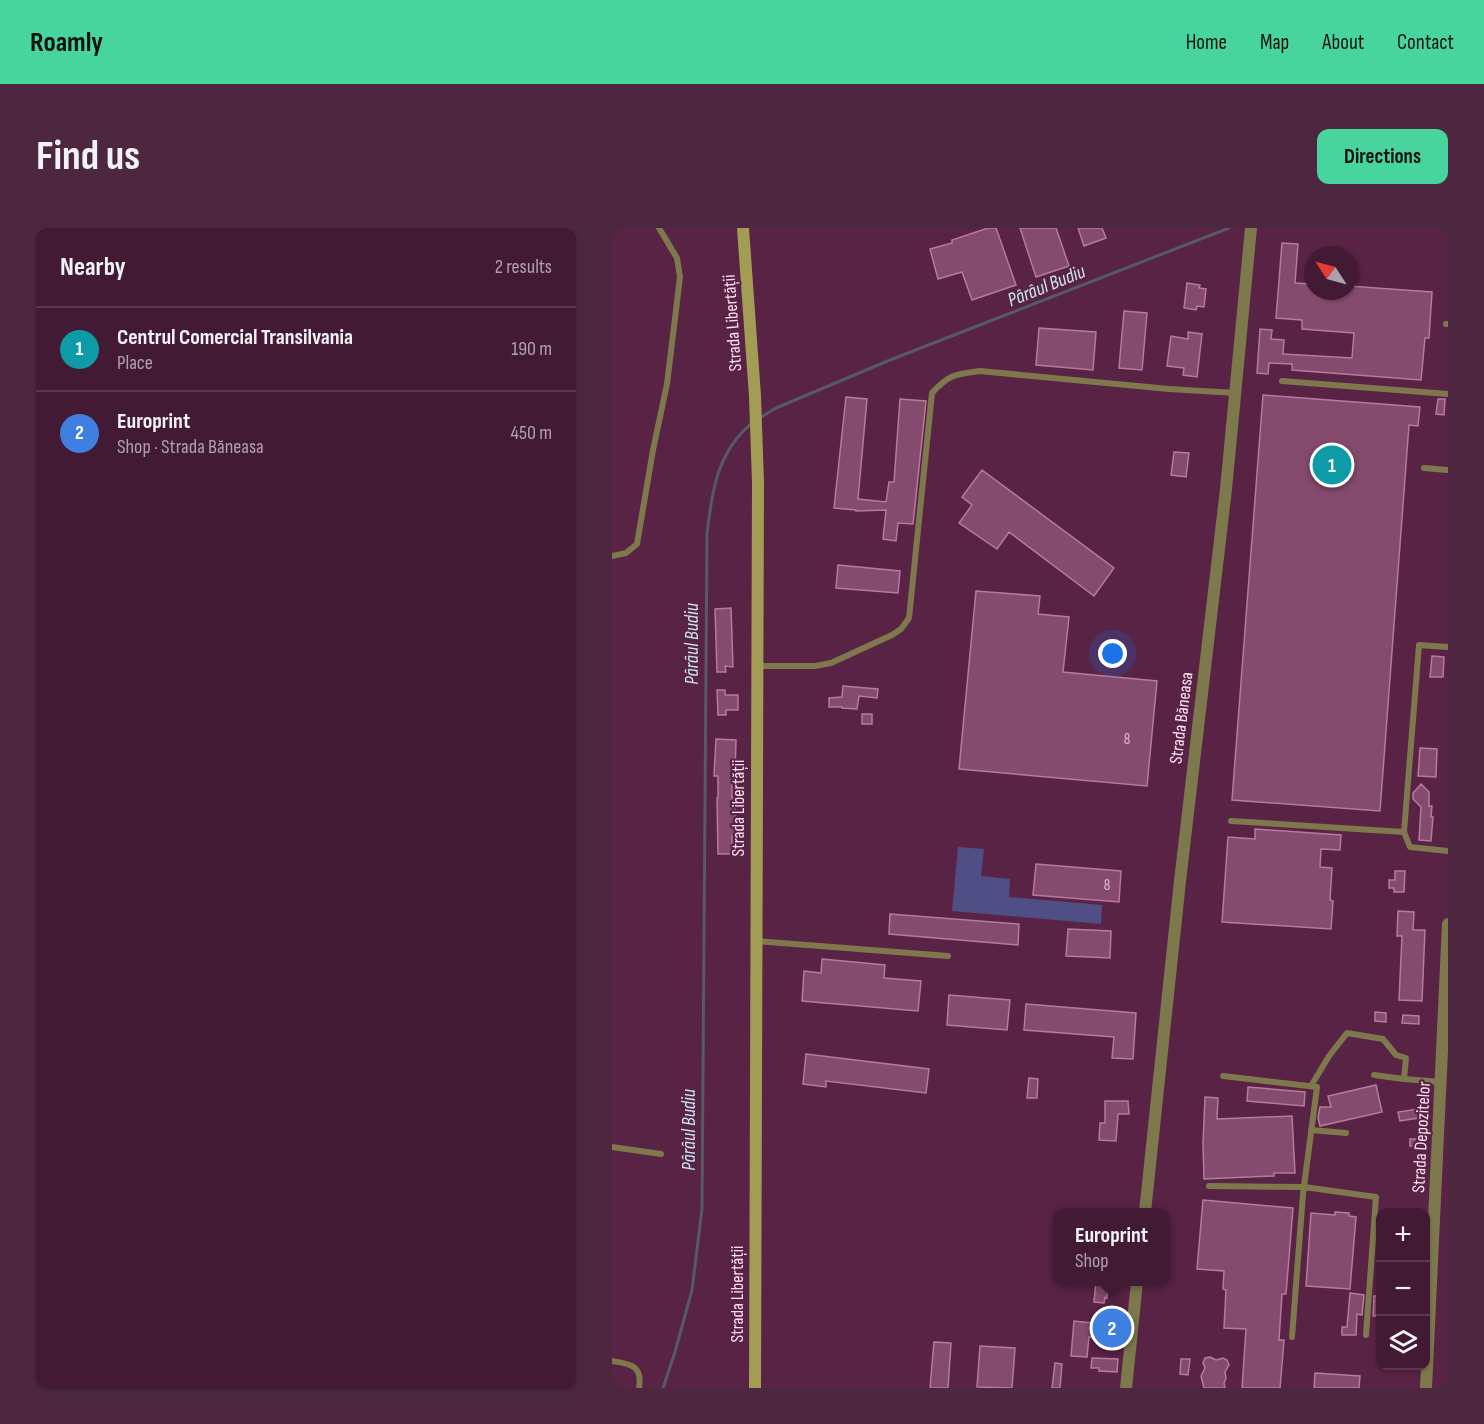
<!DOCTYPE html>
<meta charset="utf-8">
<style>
body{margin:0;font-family:"Sofia Sans Condensed",sans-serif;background:#4d2740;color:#f1f3f6}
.controls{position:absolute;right:18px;bottom:18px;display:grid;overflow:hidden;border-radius:12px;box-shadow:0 2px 4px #0004}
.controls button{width:54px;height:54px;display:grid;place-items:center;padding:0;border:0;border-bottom:2px solid #5b384f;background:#431a34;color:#f1f3f6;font:30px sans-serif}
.compass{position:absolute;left:692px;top:18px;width:54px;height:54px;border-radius:50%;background:#431a34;box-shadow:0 2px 4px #0004;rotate:306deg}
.you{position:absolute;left:501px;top:426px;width:21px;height:21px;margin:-15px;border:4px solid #fff;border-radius:50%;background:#1a73e8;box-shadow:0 0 0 9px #1a73e833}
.badge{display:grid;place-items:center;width:39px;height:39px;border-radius:50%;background:#48d49d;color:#fff;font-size:20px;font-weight:700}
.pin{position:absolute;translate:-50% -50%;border:3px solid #fff;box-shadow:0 2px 6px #0006}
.popup{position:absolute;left:441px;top:980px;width:117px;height:78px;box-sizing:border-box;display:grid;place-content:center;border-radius:12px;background:#431a34;filter:drop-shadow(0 2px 4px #0005);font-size:20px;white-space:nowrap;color:#afa1ac}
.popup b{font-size:22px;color:#f1f3f6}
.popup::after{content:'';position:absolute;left:50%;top:100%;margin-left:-12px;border:12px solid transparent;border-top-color:#431a34}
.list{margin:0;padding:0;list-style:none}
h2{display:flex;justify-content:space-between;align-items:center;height:78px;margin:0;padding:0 24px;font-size:26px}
h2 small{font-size:20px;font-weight:400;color:#afa1ac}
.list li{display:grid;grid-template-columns:39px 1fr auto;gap:18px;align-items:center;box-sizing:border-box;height:84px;padding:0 24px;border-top:2px solid #5b384f}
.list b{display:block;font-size:22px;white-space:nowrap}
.list p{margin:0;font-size:20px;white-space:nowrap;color:#afa1ac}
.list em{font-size:20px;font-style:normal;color:#afa1ac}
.icon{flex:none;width:33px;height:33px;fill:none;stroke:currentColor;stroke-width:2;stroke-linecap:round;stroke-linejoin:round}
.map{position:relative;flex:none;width:836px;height:1160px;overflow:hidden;border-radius:12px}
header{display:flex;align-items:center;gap:36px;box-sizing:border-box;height:84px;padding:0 30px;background:#48d49d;color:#111}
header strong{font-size:28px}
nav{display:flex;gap:33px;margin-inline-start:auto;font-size:21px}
.intro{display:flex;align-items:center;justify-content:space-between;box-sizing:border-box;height:144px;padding:0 36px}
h1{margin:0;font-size:42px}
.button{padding:15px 27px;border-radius:12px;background:#48d49d;color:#111;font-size:21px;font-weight:700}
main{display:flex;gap:36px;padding:0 36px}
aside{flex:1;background:#431a34;border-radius:12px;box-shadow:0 2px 4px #0004}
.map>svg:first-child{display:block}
</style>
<header>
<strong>Roamly</strong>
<nav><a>Home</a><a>Map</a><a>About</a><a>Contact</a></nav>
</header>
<div class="intro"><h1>Find us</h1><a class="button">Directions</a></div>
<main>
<aside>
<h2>Nearby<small>2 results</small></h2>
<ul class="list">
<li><span class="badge" style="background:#0f9aa8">1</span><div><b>Centrul Comercial Transilvania</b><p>Place</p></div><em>190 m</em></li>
<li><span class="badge" style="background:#3f7fe0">2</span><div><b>Europrint</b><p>Shop · Strada Băneasa</p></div><em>450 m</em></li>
</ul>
</aside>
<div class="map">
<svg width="836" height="1160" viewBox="0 0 836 1160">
<rect width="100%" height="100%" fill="#592346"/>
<path fill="#4f4e85" d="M346,619L372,621L369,648L398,651L397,669L490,677L489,696L340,683Z"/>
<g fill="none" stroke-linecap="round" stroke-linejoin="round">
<path stroke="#555a63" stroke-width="3" d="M146,191L164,180L278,132L617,0
M51,1160L63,1124L80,1062L90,981L95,306C100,262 105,224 141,194"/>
</g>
<path fill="#854b6f" stroke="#b8799f" stroke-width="1.5" d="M376,0H384L404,57L360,72L350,44L326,51L318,21L340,15V12Z
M408,0H444L457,38L424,49Z
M466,0H490L494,10L472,18Z
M670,15L686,16L683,55L701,56V63H737V58L820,64L817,110H813L809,152L680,142V136L657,135L656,146L645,145L648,101L660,102L659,111L672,112L671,126L740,130L742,105L690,101V92L664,90Z
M575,55L588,57L587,60L594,61L592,79L585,78L584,82L572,80Z
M512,83L535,85L530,142L507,140Z
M427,100L484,104L481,142L424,137Z
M576,104L590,106L585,149L571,147L572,140L555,138L559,108L576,111Z
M651,167L808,179L806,198L797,197L768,583L620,572Z
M234,169L255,171L246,271L274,274L277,254H282L288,171L314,173L301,296L286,295L284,313L271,311L274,282L244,283V282L222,280Z
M826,171H833L832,187L824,186Z
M562,224L577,225L574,249L559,247Z
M370,242L502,340L482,368L397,304L385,321L347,295L360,277L350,269Z
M226,337L288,343L286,365L224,360Z
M364,363L428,368L426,386L457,389L451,444L545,453L535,558L347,541Z
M119,380L121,439L113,438L114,444H105L103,381Z
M820,428L832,429L831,449H818Z
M231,458L266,461L265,470L247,468L245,481L230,480V479H217V470L230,469Z
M105,462H113V467H126V482H114V487H106Z
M250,486H260V496H250Z
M104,511L124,512L123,548H120V570H123L124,608H120V626H106L105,570H106V548H102Z
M808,520L825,521L824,549L806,548Z
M809,556L817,564V578H820L819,589H821L819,613L807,612L809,579L801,571V565Z
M643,601L729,607L728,622L709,621L708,639L720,640L718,672L721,673L719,701L610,694L616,609L643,611Z
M424,636L509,643L507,674L421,667Z
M783,643H793L792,664H782V660H777V652H783Z
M786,683L802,684L801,702H813L810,773L787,772L790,708H785Z
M278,686L407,696L406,717L277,706Z
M456,701L499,703L498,730L454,728Z
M210,731L273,737L272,750L309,753L306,783L190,773L192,743L209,745Z
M337,767L398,772L395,802L335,797Z
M414,776L524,785L521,831L500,830L502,809L412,802Z
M763,784L774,785V794L763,793Z
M791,787L807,788V796L790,795Z
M194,826L317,841L314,865L214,853V859L191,856Z
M417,850L426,851L425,870H415Z
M764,857L770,884L708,898L706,890L708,879H719L716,868Z
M636,859L693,864L692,878L635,873Z
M593,869L606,870L605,891L680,888L683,945H662V948L592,951L591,916Z
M493,873H516L517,886H506L504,913L487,912L488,895H493Z
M812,880L813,889L788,893L786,884Z
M798,911H809V918H798Z
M591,972L681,980L674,1066H670L667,1112H672L668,1160H630L634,1101L612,1100L614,1062L611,1061L612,1043L585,1041Z
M723,984L737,985V988L744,989L738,1061L694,1058L699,985L723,987Z
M484,1053H496L495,1070L493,1069L492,1075L482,1074Z
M738,1065L752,1067L750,1087L745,1086L744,1107H730V1099H735Z
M762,1068H768V1088H761Z
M493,1085L508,1088L504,1114L477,1109L475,1129L459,1128L462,1093L491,1096Z
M322,1114L339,1115L336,1160H318Z
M368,1118L403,1120L400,1160L365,1159Z
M598,1129L604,1132L611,1130L615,1132L617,1137L613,1144L614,1150L612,1155L613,1160H592L589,1148L593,1140L591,1135L593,1130Z
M480,1130L506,1131L505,1144L487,1143V1140H479Z
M569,1131H578L576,1147L568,1146Z
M443,1135L450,1136L448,1160H440Z
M703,1145L748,1148L747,1160H702Z"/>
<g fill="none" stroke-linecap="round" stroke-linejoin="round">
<path stroke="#7e794d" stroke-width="6" d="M834,96H836
M670,153L836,166
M812,240L835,242
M0,328L14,325L25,316L41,222L55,156L68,49L65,30L47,0
M836,419L807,417L792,604L798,619L836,623
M145,438H203L219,435L280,407L289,401L297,390L320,165C337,146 344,146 368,143L557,161L624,165
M619,593L792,604
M145,713L336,728
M762,847L792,851L829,854
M611,848L705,859L691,966L680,1109
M699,858L717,828L735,805L771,811L784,827L794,830L792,851
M699,902L734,905
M0,919L49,926
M597,958L692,959L764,969L754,1107
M0,1133C18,1136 31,1137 27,1160"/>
<path stroke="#7e794d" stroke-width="12" d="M533,984L568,653L614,261L639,0
M514,1160L525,1054"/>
<path stroke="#7e794d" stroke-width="12" d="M814,1160L836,696"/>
<path stroke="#a39c54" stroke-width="12" d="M131,0L143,168L146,254L143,1160"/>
</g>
<g text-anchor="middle" stroke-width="4.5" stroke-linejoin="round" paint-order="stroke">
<g font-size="15" fill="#debbcf">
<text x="515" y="516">8</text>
<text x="495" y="662">8</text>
</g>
<g font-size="18" fill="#fce0ef" stroke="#592346">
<text transform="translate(120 95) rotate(-94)" y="6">Strada Libertății</text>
<text transform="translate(569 490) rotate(-83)" y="6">Strada Băneasa</text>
<text transform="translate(126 580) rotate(-90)" y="6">Strada Libertății</text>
<text transform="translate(809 909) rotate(-87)" y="6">Strada Depozitelor</text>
<text transform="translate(125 1066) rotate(-90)" y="6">Strada Libertății</text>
</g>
<g font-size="20" font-style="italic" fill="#c9e6f1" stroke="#592346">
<text transform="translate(434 57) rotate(-22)" y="7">Pârâul Budiu</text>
<text transform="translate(79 416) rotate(-90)" y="7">Pârâul Budiu</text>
<text transform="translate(76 902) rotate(-90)" y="7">Pârâul Budiu</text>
</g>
</g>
</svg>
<div class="controls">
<button>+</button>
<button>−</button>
<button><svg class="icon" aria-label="layers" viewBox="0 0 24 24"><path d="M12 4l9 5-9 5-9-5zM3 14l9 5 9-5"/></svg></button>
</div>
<svg class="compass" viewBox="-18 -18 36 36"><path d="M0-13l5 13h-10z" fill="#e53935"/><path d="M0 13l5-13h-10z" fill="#afa1ac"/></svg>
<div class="you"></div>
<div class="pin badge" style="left:720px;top:237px;background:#0f9aa8">1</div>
<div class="pin badge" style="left:500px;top:1100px;background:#3f7fe0">2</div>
<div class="popup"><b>Europrint</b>Shop</div>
</div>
</main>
